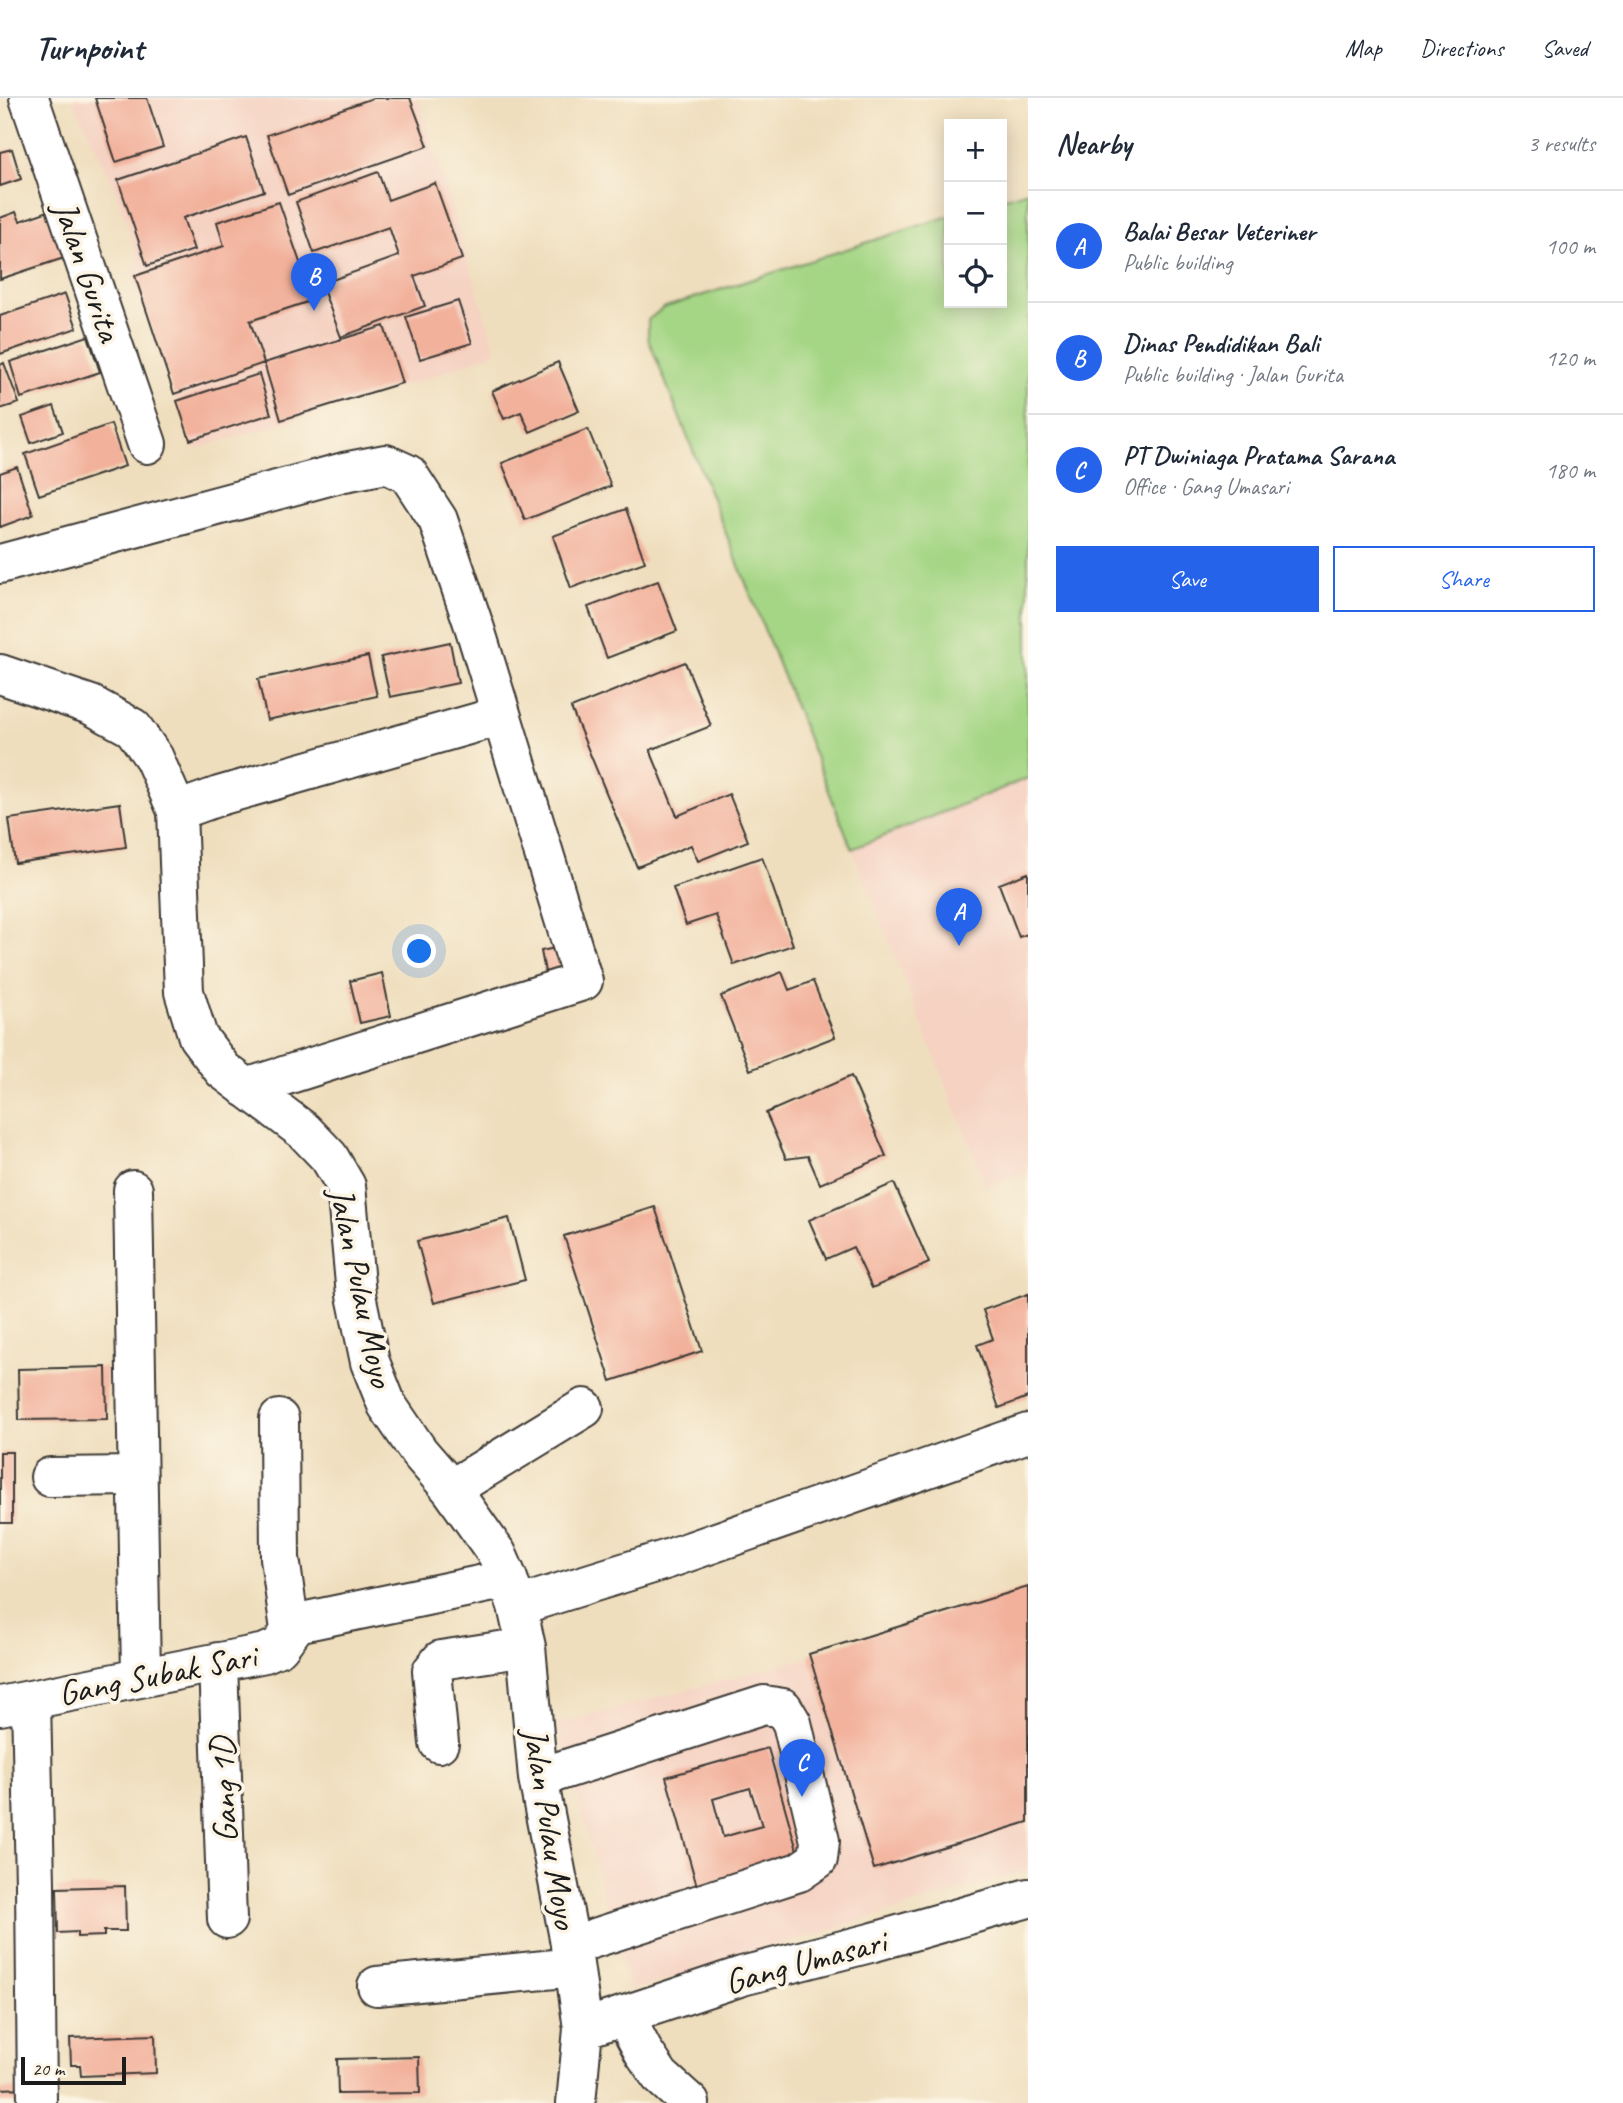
<!DOCTYPE html>
<meta charset="utf-8">
<style>
body{margin:0;font-family:Caveat,sans-serif;background:#f6f6f7;color:#1f2937}
.controls{position:absolute;right:21px;top:21px;display:grid;overflow:hidden;border-radius:0px;box-shadow:0 4px 18px #0003}
.controls button{width:63px;height:63px;display:grid;place-items:center;padding:0;border:0;border-bottom:2px solid #e0e1e3;background:#fff;color:#1f2937;font:35px sans-serif}
.scale{position:absolute;left:21px;bottom:18px;width:105px;box-sizing:border-box;padding-left:7px;border:4px solid #1c1c1c;border-top:0;font-size:19px;line-height:24px;white-space:nowrap;color:#1c1c1c;-webkit-text-stroke:5px #fcf5e5;paint-order:stroke}
.you{position:absolute;left:420px;top:854px;width:24px;height:24px;margin:-18px;border:5px solid #fff;border-radius:50%;background:#1a73e8;box-shadow:0 0 0 10px #1a73e833}
.badge{display:grid;place-items:center;width:46px;height:46px;border-radius:50%;background:#2563eb;color:#fff;font-size:23px;font-weight:700}
.pin{position:absolute;translate:-50% -58px;filter:drop-shadow(0 2px 4px #0008)}
.pin::after{content:'';position:absolute;top:37px;width:24px;height:21px;background:inherit;clip-path:polygon(0 0,100% 0,50% 100%)}
.list{margin:0;padding:0;list-style:none}
h2{display:flex;justify-content:space-between;align-items:center;height:91px;margin:0;padding:0 28px;font-size:30px}
h2 small{font-size:23px;font-weight:400;color:#747a83}
.list li{display:grid;grid-template-columns:46px 1fr auto;gap:21px;align-items:center;box-sizing:border-box;height:112px;padding:0 28px;border-top:2px solid #e0e1e3}
.list b{display:block;font-size:26px;white-space:nowrap}
.list p{margin:0;font-size:23px;white-space:nowrap;color:#747a83}
.list em{font-size:23px;font-style:normal;color:#747a83}
.actions{display:flex;gap:14px;padding:21px 28px}
.actions a{flex:1;padding:16px 0;border:2px solid #2563eb;border-radius:0px;text-align:center;font-size:24px;color:#2563eb}
.actions .main{background:#2563eb;color:#fff}
.icon{flex:none;width:38px;height:38px;fill:none;stroke:currentColor;stroke-width:2;stroke-linecap:round;stroke-linejoin:round}
.map{position:relative;flex:none;width:1028px;height:2005px;overflow:hidden}
header{display:flex;align-items:center;gap:42px;box-sizing:border-box;height:98px;padding:0 35px;background:#fff;border-bottom:2px solid #e0e1e3}
header strong{font-size:33px}
nav{display:flex;gap:38px;margin-inline-start:auto;font-size:24px}
main{display:flex}
aside{flex:1;background:#fff}
.map>svg:first-child{display:block}
</style>
<header>
<strong>Turnpoint</strong>
<nav><a>Map</a><a>Directions</a><a>Saved</a></nav>
</header>
<main>
<div class="map">
<svg width="1028" height="2005" viewBox="0 0 1028 2005">
<rect width="100%" height="100%" fill="#fcf5e5"/>
<filter id="ink" filterUnits="userSpaceOnUse"><feTurbulence type="fractalNoise" baseFrequency=".0143" numOctaves="2"/><feDisplacementMap in="SourceGraphic" scale="14" xChannelSelector="R" yChannelSelector="G"/><feConvolveMatrix kernelMatrix="1 2 1 2 8 2 1 2 1" color-interpolation-filters="sRGB"/></filter>
<filter id="wash" filterUnits="userSpaceOnUse"><feTurbulence type="fractalNoise" baseFrequency=".00686" numOctaves="4" result="noise"/><feDisplacementMap in="SourceGraphic" scale="28" xChannelSelector="R" yChannelSelector="G"/><feGaussianBlur stdDeviation="1.57" result="paint"/><feColorMatrix in="noise" values="0 0 0 0 0 0 0 0 0 0 0 0 0 0 0 0 0 1.4 0 .05"/><feComposite in="paint" operator="in"/></filter>
<g filter="url(#wash)">
<rect width="100%" height="100%" fill="#efdebd"/>
<path fill="#f5d2c2" d="M72,0H418L496,254L423,282L194,352L130,171L140,165L114,89Z
M1028,680V1074L986,1088L852,751Z
M1028,1502V1772L630,1893L557,1626Z"/>
<path fill="#a5d685" stroke="#607950" stroke-width="2" d="M1028,93V680L852,751L648,240V222L663,210L949,118V205H1002V101Z"/>
<g id="blocks">
<path fill="#f2b19b" fill-rule="evenodd" d="M95,0H147L163,49L116,64Z
M373,0H410L428,48L288,97L267,37Z
M246,39L264,93L183,120L194,152L147,168L118,82Z
M12,51L21,81L0,88V54Z
M378,74L388,102L435,85L462,161L414,178L425,208L341,239L321,186L399,158L389,129L314,155L296,104Z
M279,104L313,202L250,223L264,265L174,296L135,178L224,148L217,124Z
M54,111L70,158L0,181V120L16,114L20,123Z
M65,196L77,230L0,256V218Z
M458,203L472,245L420,261L406,219Z
M384,228L402,285L281,322L264,265Z
M88,238L100,274L21,300L10,264Z
M558,264L579,313L530,334L521,314L504,321L492,293Z
M4,265L19,305L0,311V267Z
M259,276L271,316L190,342L177,303Z
M54,308L63,334L31,345L22,319Z
M111,326L125,368L39,397L25,356Z
M588,331L611,388L525,422L502,365Z
M17,369L33,417L0,429V375Z
M626,411L645,464L571,490L553,438Z
M658,483L677,533L607,560L588,509Z
M450,544L458,585L390,599L381,559Z
M368,558L377,598L267,622L258,581Z
M685,564L711,628L650,652L677,718L729,696L748,743L698,763L691,747L637,769L571,610Z
M120,705L126,749L15,765L9,721Z
M762,759L793,847L734,867L716,817L686,827L673,790Z
M1028,775V836L1019,839L999,786Z
M560,849L564,869L545,874L541,853Z
M782,874L789,892L813,883L835,939L750,972L721,898Z
M382,875L391,918L360,925L350,883Z
M851,978L886,1058L820,1086L808,1058L786,1061L766,1015Z
M894,1085L929,1165L872,1190L853,1149L826,1161L809,1122Z
M655,1109L702,1253L611,1283L564,1138Z
M509,1120L525,1182L434,1205L417,1143Z
M1028,1196V1299L999,1310L977,1247L993,1241L983,1212Z
M106,1269L107,1321L19,1322L18,1271Z
M0,1354H12V1425H0Z
M1028,1489V1724L874,1771L809,1556Z
M768,1650L799,1759L697,1788L666,1679ZM750,1690L762,1728L723,1739L713,1701Z
M125,1788L126,1833H104V1838L77,1839V1834L58,1835L57,1790Z
M155,1937L156,1975L81,1978L80,1967H71L70,1940Z
M419,1959L420,1995L338,1996L337,1961Z
M25,1990V2005H0V1991Z"/>
</g>
</g>
<g filter="url(#ink)">
<use href="#blocks" fill-opacity="0" stroke="#3c3934" stroke-width="2"/>
<g fill="none" stroke-linecap="round" stroke-linejoin="round">
<g stroke="#3c3934" stroke-width="42">
<path id="minor" d="M29,0L147,346
M0,466L344,374L386,366L408,376L438,422L475,531L583,883L246,990
M0,576L91,607L133,630L154,660L177,713L184,894L198,939L223,972L304,1033L329,1059L346,1088L356,1197L370,1264L387,1307L419,1354L451,1391L497,1456L508,1481L517,1508L526,1549L538,1680L574,1866L583,1931L576,2005
M177,713L219,698L500,618
M133,1092L141,1579
M279,1321L280,1460L290,1532
M50,1379L138,1378
M451,1391L584,1310
M517,1508L668,1461L1028,1335
M218,1564L227,1821
M31,1602L35,1786L37,2005
M0,1608L265,1555L279,1549L297,1525L508,1481
M439,1645L432,1573L441,1562L526,1549
M538,1680L764,1607L783,1610L792,1625L820,1743L818,1761L799,1774L570,1848
M377,1888L555,1871L574,1867
M624,1917L643,1953L660,1978L690,2005
M583,1931L742,1878L874,1844L1028,1800"/>
</g>
<use href="#minor" stroke="#fff" stroke-width="38"/>
</g>
</g>
<g text-anchor="middle" stroke-width="7" stroke-linejoin="round" paint-order="stroke">
<g font-size="35" fill="#1c1c1c" stroke="#fcf5e5">
<text transform="translate(88 173) rotate(71)" y="12">Jalan Gurita</text>
<text transform="translate(362 1189) rotate(78)" y="12">Jalan Pulau Moyo</text>
<text transform="translate(157 1576) rotate(-11)" y="12">Gang Subak Sari</text>
<text transform="translate(223 1692) rotate(-92)" y="12">Gang 1D</text>
<text transform="translate(551 1730) rotate(81)" y="12">Jalan Pulau Moyo</text>
<text transform="translate(805 1863) rotate(-15)" y="12">Gang Umasari</text>
</g>
</g>
</svg>
<div class="controls">
<button>+</button>
<button>−</button>
<button><svg class="icon" aria-label="locate" viewBox="0 0 24 24"><circle cx="12" cy="12" r="6"/><path d="M12 2v4M12 18v4M2 12h4M18 12h4"/></svg></button>
</div>
<div class="scale">20 m</div>
<div class="you"></div>
<div class="pin badge" style="left:959px;top:848px">A</div>
<div class="pin badge" style="left:314px;top:213px">B</div>
<div class="pin badge" style="left:802px;top:1699px">C</div>
</div>
<aside>
<h2>Nearby<small>3 results</small></h2>
<ul class="list">
<li><span class="badge">A</span><div><b>Balai Besar Veteriner</b><p>Public building</p></div><em>100 m</em></li>
<li><span class="badge">B</span><div><b>Dinas Pendidikan Bali</b><p>Public building · Jalan Gurita</p></div><em>120 m</em></li>
<li><span class="badge">C</span><div><b>PT Dwiniaga Pratama Sarana</b><p>Office · Gang Umasari</p></div><em>180 m</em></li>
</ul>
<div class="actions"><a class="main">Save</a><a>Share</a></div>
</aside>
</main>
